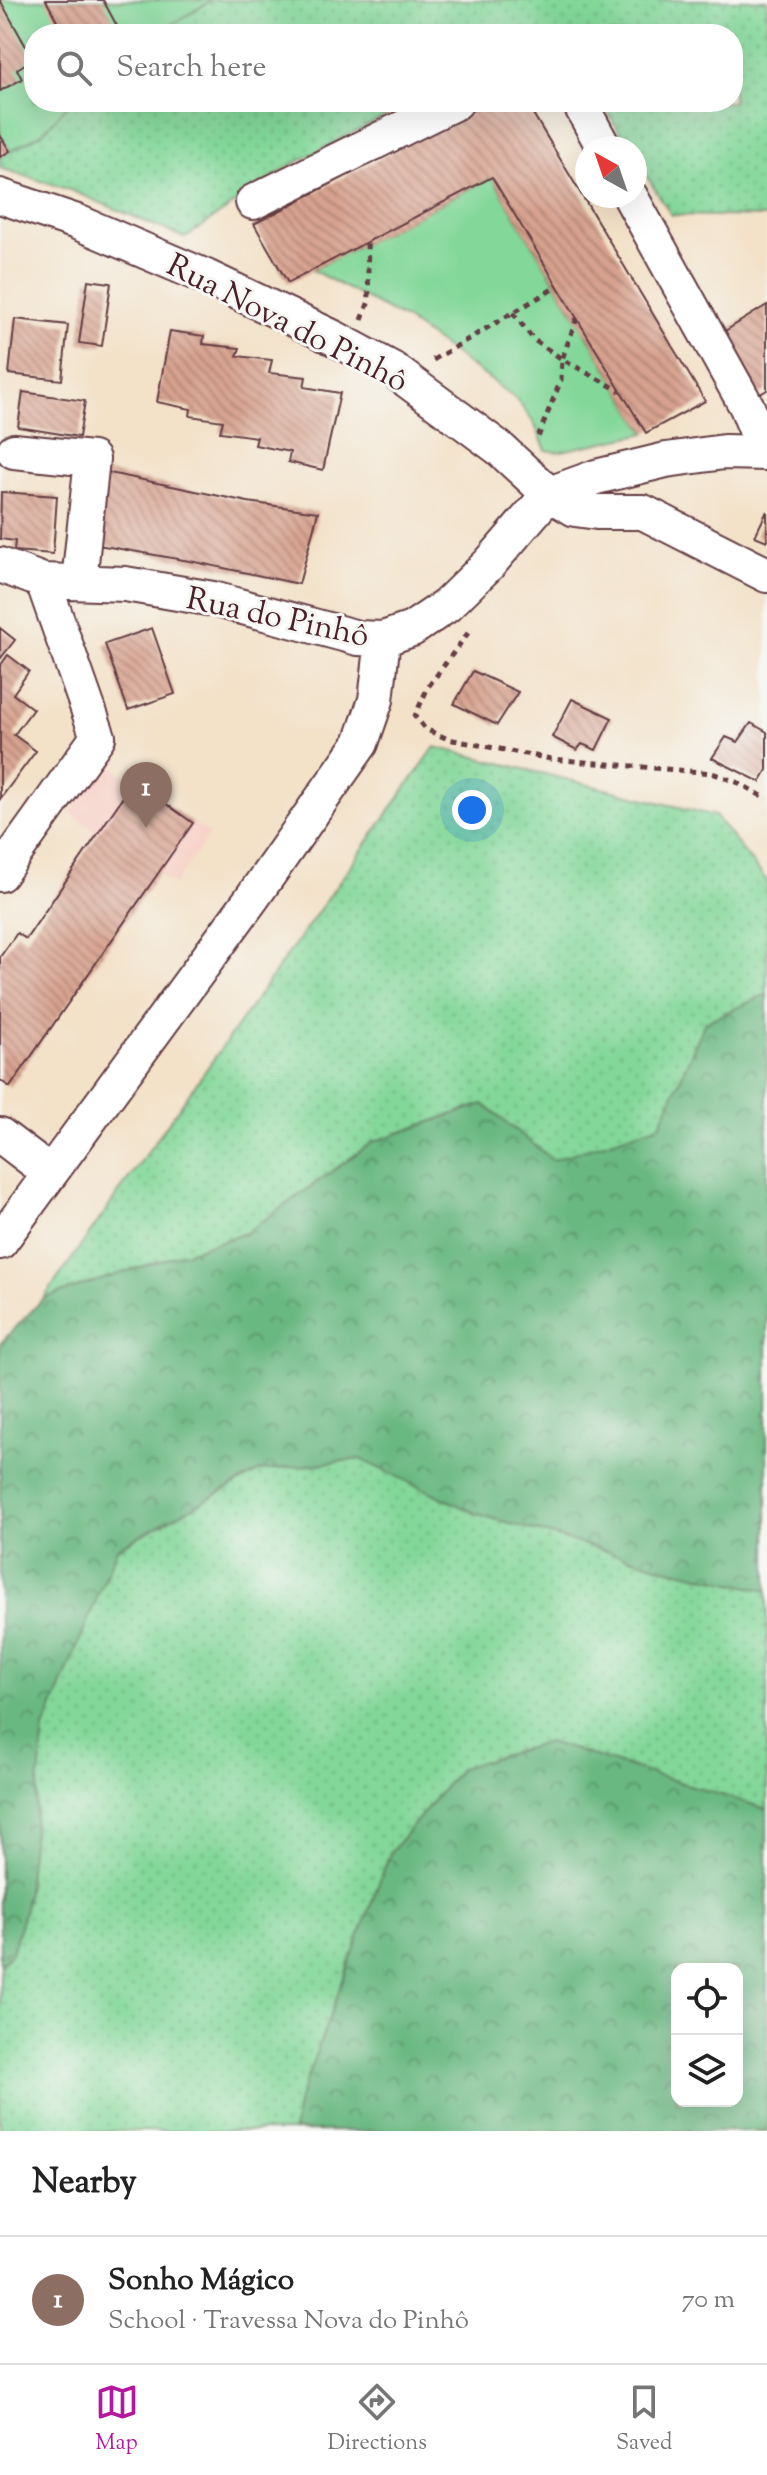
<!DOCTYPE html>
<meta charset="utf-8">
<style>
body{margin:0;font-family:"Sorts Mill Goudy",serif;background:#f6f6f6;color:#222}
.controls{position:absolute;right:24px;bottom:24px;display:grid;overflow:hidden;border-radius:16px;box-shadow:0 8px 32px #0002}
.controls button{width:72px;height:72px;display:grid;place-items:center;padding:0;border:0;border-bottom:2px solid #e0e0e0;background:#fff;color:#222;font:40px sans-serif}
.compass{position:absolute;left:575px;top:136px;width:72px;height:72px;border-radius:50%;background:#fff;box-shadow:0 8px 32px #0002;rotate:320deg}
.you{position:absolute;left:472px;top:810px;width:28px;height:28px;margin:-20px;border:6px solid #fff;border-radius:50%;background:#1a73e8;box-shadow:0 0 0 12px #1a73e833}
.badge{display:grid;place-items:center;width:52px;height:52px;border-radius:50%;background:#b5179e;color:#fff;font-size:26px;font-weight:700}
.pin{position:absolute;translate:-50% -66px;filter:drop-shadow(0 2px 4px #0008)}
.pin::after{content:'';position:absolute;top:42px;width:28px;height:24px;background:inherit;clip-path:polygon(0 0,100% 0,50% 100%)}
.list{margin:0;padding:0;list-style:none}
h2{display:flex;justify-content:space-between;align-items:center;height:104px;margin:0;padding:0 32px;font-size:34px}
h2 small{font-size:26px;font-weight:400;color:#767676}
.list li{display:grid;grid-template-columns:52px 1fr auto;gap:24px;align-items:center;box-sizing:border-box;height:128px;padding:0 32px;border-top:2px solid #e0e0e0}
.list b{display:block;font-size:30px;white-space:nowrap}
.list p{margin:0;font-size:26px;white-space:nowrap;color:#767676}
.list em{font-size:26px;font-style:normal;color:#767676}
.icon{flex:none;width:44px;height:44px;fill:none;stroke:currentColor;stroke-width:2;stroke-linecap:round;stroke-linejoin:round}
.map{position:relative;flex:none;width:767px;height:2131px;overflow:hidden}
.search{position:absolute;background:#fff;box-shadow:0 8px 32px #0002;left:24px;right:24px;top:24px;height:88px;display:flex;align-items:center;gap:20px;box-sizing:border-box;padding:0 28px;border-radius:32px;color:#767676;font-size:30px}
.sheet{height:232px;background:#fff}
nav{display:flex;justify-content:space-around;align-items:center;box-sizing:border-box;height:112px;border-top:2px solid #e0e0e0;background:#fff;font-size:22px;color:#767676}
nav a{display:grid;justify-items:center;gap:4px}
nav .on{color:#b5179e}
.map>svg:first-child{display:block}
</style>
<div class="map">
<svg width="767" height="2131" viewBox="0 0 767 2131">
<defs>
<pattern id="grass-dots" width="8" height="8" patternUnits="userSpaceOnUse" patternTransform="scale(2)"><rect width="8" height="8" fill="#82d799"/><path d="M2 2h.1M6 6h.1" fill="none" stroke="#72b884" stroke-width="1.8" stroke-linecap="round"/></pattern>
<pattern id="forest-crowns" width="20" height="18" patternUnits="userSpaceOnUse" patternTransform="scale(2)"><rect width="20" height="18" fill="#69b881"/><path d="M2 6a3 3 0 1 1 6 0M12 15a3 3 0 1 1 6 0" fill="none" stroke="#58956a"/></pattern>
<pattern id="building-back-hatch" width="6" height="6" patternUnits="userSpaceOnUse" patternTransform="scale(2)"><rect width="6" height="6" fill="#d7a18e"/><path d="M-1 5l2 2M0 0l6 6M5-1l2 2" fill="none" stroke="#b08374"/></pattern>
</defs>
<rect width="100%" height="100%" fill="#f6f6f2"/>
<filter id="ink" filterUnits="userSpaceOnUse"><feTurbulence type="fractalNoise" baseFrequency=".0125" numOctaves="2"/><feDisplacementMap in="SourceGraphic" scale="16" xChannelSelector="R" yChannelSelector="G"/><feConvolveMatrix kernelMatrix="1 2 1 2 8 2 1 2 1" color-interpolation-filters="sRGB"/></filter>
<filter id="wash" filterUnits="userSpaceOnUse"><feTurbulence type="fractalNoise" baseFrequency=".006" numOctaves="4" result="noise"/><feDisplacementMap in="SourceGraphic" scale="32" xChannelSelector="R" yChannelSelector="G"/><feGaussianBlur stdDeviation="1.8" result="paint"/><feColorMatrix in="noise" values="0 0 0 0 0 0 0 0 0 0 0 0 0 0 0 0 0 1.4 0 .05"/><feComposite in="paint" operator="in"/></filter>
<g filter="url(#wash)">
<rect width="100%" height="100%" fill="#f3e1c8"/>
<path fill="#f7d1c8" d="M106,762L209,834L174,885L70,813Z"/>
<path fill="url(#grass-dots)" stroke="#667b62" stroke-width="2" fill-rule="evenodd" d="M211,0H767V217L671,215L635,157V148H630L601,102H733V34H156Z
M71,102H413L289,166L185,238L70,190L0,168V157L41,134Z
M435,747L715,816L767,881V2131H0V1344L44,1298ZM677,1969H737V2101H677Z"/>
<path fill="url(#forest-crowns)" stroke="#5a6c56" stroke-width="2" fill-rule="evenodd" d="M767,994V1591L665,1568L477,1514L360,1459L260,1471L117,1548L44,1729L25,1909L12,1952L0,1965V1344L44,1298L246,1233L373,1142L483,1104L553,1160L660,1125L705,1022Z
M548,1742L767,1809V2131H293L299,2099L390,1853L460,1768ZM677,1969H737V2101H677Z"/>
<path fill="#82d799" stroke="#667b62" stroke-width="2" d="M0,0H212L156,34H34V102H71L41,134L10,151L0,135Z
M492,177L646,433L557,452L546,450L534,423L517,400L488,378L405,319L312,270Z"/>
<g id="blocks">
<path fill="url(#building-back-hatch)" d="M0,0L33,59L17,69L22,79L0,91Z
M46,0H103L117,26L102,34H58L61,29Z
M488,102H526L705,401L646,433L492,177L288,283L254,224Z
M0,135L10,151L0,157Z
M88,280L111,283L102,346L79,343Z
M767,305V390L755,397L717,336Z
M15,319L68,325L62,380L9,374Z
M170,331L204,336L203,344L240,348L237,356L272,360L269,373L306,377L304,387L340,393L323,470L288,462L290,452L255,445L257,437L220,432L223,421L190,416L191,409L157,402Z
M23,392L85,401L79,437L18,427Z
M105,472L248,502L318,512L299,584L195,562L92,544Z
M1,492L57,496L53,554L14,551L15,541L0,539Z
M767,511V541L755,536Z
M0,628L15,640L0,659Z
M152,628L175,694L128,710L105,644Z
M8,655L29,671L13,694L33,709L14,735L36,751L0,799V666Z
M473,671L518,692L497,725L454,704Z
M572,699L612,718L596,750L582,744L577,750L552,737Z
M751,723L767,732V770L760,782L712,758L726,737L738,742Z
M134,781L193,823L10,1087L0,1080V957L17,933L26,939Z"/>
</g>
</g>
<g filter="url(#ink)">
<use href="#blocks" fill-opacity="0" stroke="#633c43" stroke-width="2"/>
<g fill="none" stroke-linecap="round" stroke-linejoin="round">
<g stroke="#633c43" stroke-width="38">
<path id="street" d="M579,102L604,148
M0,196L77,222L206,277L334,338L392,369L499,448L549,494L575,509L597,512H643L767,575
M630,196L747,407L765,453
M253,202L456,102
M14,451L92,459L79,582
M0,565L43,581L125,584L213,599L358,638L383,639L412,629L446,606L489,564L549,494L596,477L666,460L724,452L767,453
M0,874L98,737L43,581
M0,1135L50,1173
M0,1242L252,898L361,743L376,700L383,639"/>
</g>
<path stroke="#633c43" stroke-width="5" stroke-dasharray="6 6" stroke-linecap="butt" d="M513,313L534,340L562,359L561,380L538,437
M577,318L562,359L620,391
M362,320L369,301L367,242
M433,360L558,286
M468,633L428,687L415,716L425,729L448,739L551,759L712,773L739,783L767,799"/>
<use href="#street" stroke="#fff" stroke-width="34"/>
</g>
</g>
<g text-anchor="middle" stroke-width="6" stroke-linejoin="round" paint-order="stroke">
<g font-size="32" fill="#4a1f2b" stroke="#f6f6f2">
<text transform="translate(288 322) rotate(27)" y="11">Rua Nova do Pinhô</text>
<text transform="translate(278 616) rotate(12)" y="11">Rua do Pinhô</text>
</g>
</g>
</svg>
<div class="controls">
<button><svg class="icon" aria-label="locate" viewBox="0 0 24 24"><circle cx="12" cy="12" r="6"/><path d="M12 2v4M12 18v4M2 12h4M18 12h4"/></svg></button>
<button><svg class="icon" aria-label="layers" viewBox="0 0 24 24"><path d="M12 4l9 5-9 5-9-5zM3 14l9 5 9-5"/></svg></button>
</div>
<svg class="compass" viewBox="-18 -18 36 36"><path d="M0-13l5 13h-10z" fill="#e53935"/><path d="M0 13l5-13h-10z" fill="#767676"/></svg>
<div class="you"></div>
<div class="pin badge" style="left:146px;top:828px;background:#8d6e63">1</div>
<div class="search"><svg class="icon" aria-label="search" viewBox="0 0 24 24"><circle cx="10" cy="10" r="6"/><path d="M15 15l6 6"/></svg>Search here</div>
</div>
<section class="sheet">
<h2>Nearby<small></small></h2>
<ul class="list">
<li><span class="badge" style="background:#8d6e63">1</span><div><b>Sonho Mágico</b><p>School · Travessa Nova do Pinhô</p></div><em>70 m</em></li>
</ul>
</section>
<nav>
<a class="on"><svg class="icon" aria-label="map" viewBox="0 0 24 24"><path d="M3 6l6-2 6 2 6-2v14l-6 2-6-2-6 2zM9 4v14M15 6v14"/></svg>Map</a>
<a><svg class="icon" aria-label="directions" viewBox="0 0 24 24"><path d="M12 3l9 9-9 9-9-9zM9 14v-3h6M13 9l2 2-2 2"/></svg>Directions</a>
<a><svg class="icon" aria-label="saved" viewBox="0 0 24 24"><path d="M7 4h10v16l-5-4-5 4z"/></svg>Saved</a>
</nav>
